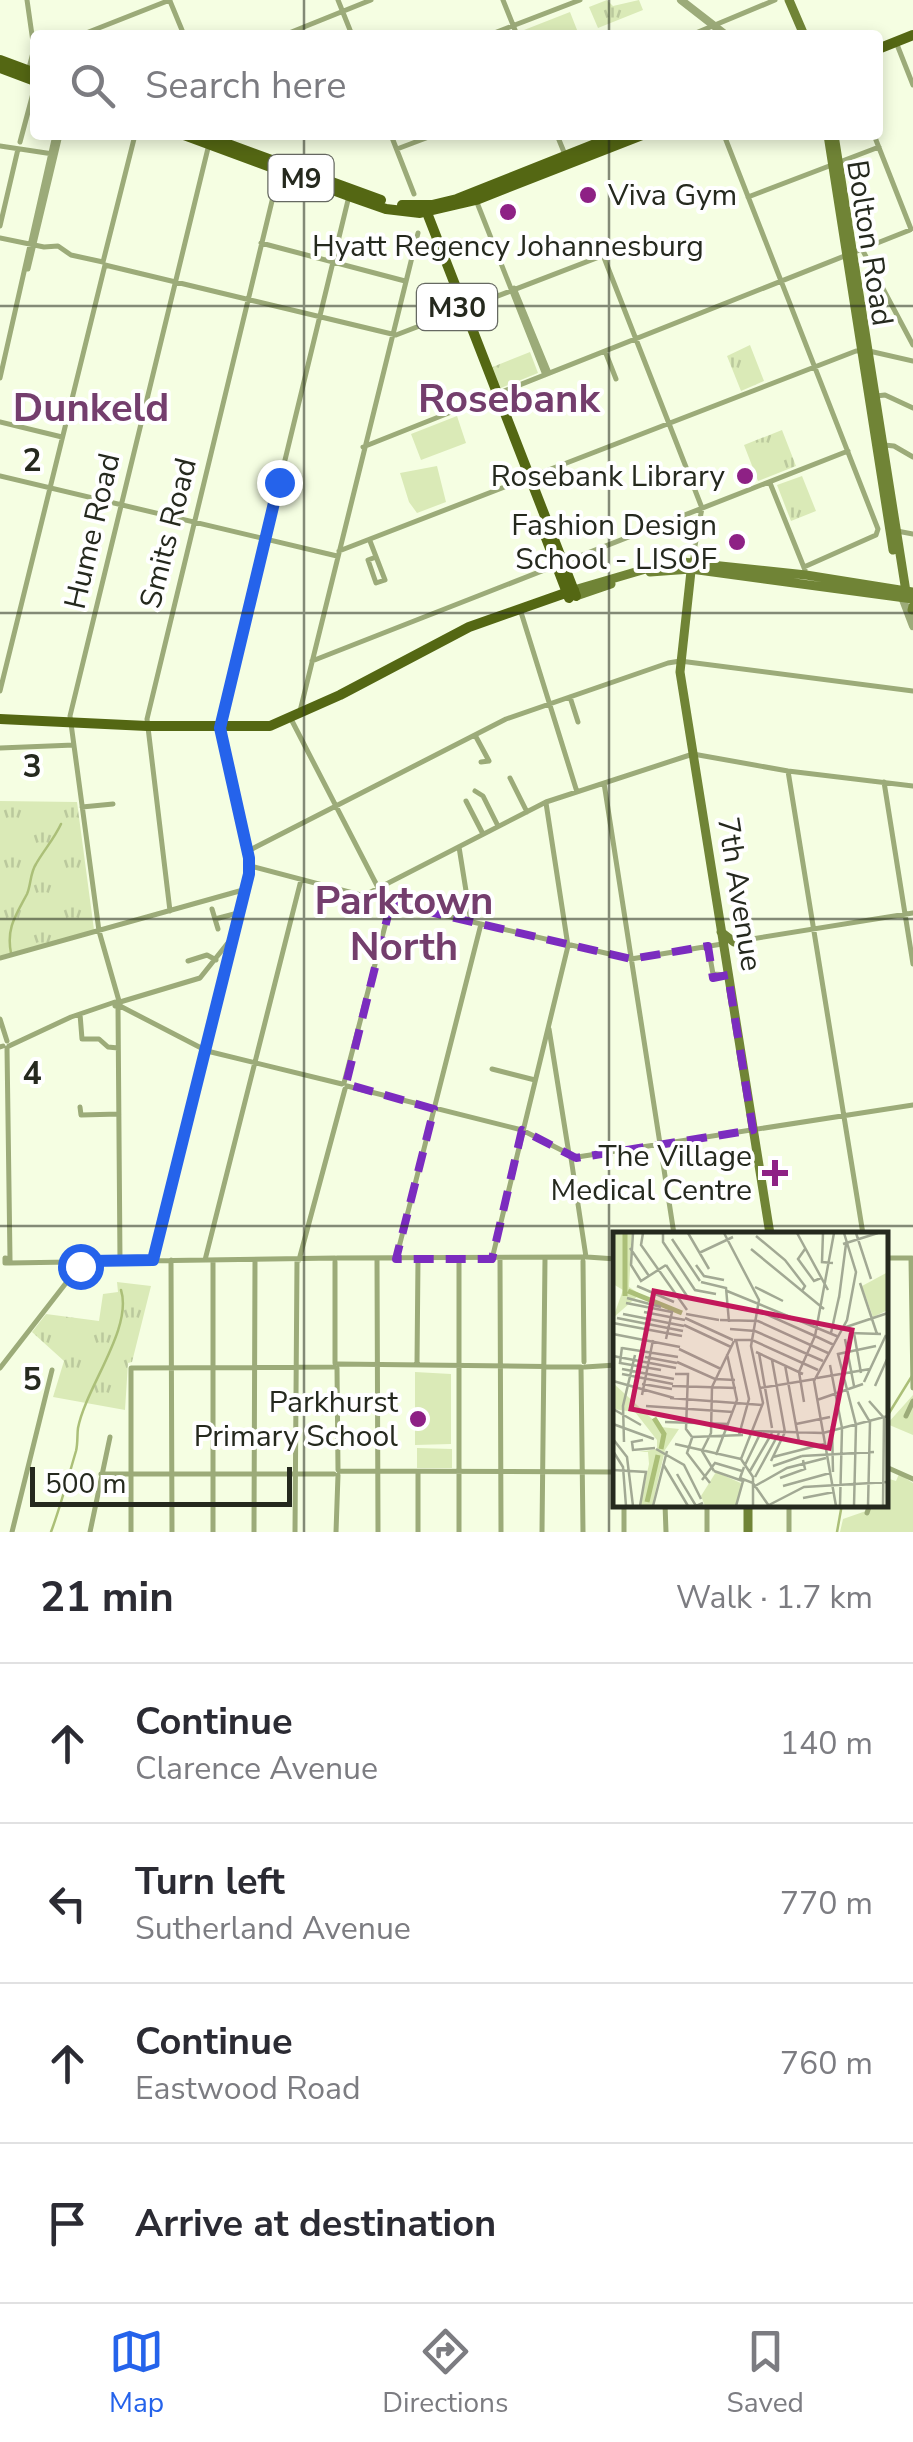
<!DOCTYPE html>
<meta charset="utf-8">
<style>
body{margin:0;font-family:"Nunito Sans",sans-serif;background:#f2f2f3;color:#2b2b33}
.scale{position:absolute;left:30px;bottom:25px;width:262px;box-sizing:border-box;padding-left:10px;border:5px solid #25291e;border-top:0;font-size:28px;line-height:35px;white-space:nowrap;color:#25291e;-webkit-text-stroke:8px #fff;paint-order:stroke}
.stop{position:absolute;width:30px;height:30px;margin:-22px;border:8px solid #2563eb;border-radius:50%;background:#fff}
.stop.end{background:#2563eb;border-color:#fff;box-shadow:0 2px 10px #0008}
.list{margin:0;padding:0;list-style:none}
h2{display:flex;justify-content:space-between;align-items:center;height:130px;margin:0;padding:0 40px;font-size:42px}
h2 small{font-size:32px;font-weight:400;color:#7c7c81}
.list li{display:grid;grid-template-columns:65px 1fr auto;gap:30px;align-items:center;box-sizing:border-box;height:160px;padding:0 40px;border-top:2px solid #e1e1e2}
.list b{display:block;font-size:38px;white-space:nowrap}
.list p{margin:0;font-size:32px;white-space:nowrap;color:#7c7c81}
.list em{font-size:32px;font-style:normal;color:#7c7c81}
.icon{flex:none;width:55px;height:55px;fill:none;stroke:currentColor;stroke-width:2;stroke-linecap:round;stroke-linejoin:round}
.map{position:relative;flex:none;width:913px;height:1532px;overflow:hidden}
.search{position:absolute;background:#fff;box-shadow:0 5px 15px #0003;left:30px;right:30px;top:30px;height:110px;display:flex;align-items:center;gap:25px;box-sizing:border-box;padding:0 35px;border-radius:10px;color:#7c7c81;font-size:38px}
.sheet{height:770px;background:#fff}
nav{display:flex;justify-content:space-around;align-items:center;box-sizing:border-box;height:140px;border-top:2px solid #e1e1e2;background:#fff;font-size:28px;color:#7c7c81}
nav a{display:grid;justify-items:center;gap:5px}
nav .on{color:#2563eb}
.map>svg:first-child{display:block}
</style>
<div class="map">
<svg width="913" height="1532" viewBox="0 0 913 1532">
<defs>
<pattern id="park-tufts" width="24" height="20" patternUnits="userSpaceOnUse" patternTransform="scale(2.5)"><rect width="24" height="20" fill="#daeab7"/><path d="M3 7l-1-3M5 7V3M7 7l1-3M15 17l-1-3M17 17v-4M19 17l1-3" fill="none" stroke="#bbc99d"/></pattern>
</defs>
<rect width="100%" height="100%" fill="#f5fee2"/>
<path fill="#daeab7" d="M570,12L579,35H526L524,30Z
M457,416L466,443L421,460L411,434Z
M437,466L446,502L417,513L409,502L400,473Z
M415,1372L451,1374V1444L415,1445Z
M913,1395V1435L887,1424Z
M417,1448L452,1449V1468H417Z
M899,1474L913,1483V1532H840L843,1519L886,1504V1478L896,1481Z"/>
<path fill="url(#park-tufts)" d="M607,0L613,6L639,0L643,10L598,28L589,7Z
M750,345L764,381L741,391L727,356Z
M530,352L538,373L501,388L497,386L490,368Z
M782,430L796,466L758,481L744,445Z
M802,476L816,511L791,521L777,485Z
M0,801L77,802L94,930L0,956Z
M117,1282L151,1286L132,1362L128,1363L125,1410L53,1397L64,1361L32,1332L46,1314L99,1321L103,1294L118,1292Z"/>
<g fill="none" stroke-linecap="round" stroke-linejoin="round">
<path stroke="#abbf78" stroke-width="2.5" d="M11,953C6,928 16,915 27,894C31,885 30,873 36,864C44,850 54,839 61,824
M886,1418L912,1376
M51,1532C61,1505 68,1478 76,1451C78,1443 77,1435 78,1428C86,1387 133,1328 121,1290
M837,1532L842,1504"/>
<path stroke="#9cab79" stroke-width="5" d="M27,0L34,49L29,68
M338,0L352,35
M503,0L517,35
M170,1L184,35
M81,35L170,0
M284,35L371,0
M489,35L580,0
M691,35L775,0
M896,42L913,85
M391,135L414,194
M557,135L566,157
M724,135L878,529L876,535L804,567
M874,135L911,229
M20,142L35,86
M0,146L53,154
M397,149L434,135
M748,197L879,147
M476,200L545,375
M0,226L18,149
M0,238L44,247L58,246L71,255L103,262L135,135
M261,243L405,281
M863,251L913,345
M603,255L702,508L692,562
M28,269L60,135
M514,288L549,373
M605,351L616,379
M0,378L55,135
M876,396L885,395L913,408
M0,422L62,437
M884,445L894,446L913,457
M363,447L910,230
M0,476L337,556
M770,483L805,570
M897,531L913,534
M370,541L385,580
M339,551L856,351H869L913,361
M376,557L368,560L376,583L385,580
M520,609L577,792
M312,661L848,451
M0,691L105,265L396,335L607,254
M570,697L578,722
M300,711L418,233
M291,719L385,901
M475,735L489,761L481,762
M0,748L74,745
M788,771L863,1234
M510,778L527,812
M884,782L913,964
M604,783L674,1234
M475,791L483,796L498,826
M466,801L483,834
M82,807L113,804
M459,847L471,922
M248,851L506,719L668,663L680,661L913,691
M250,866L220,728L349,196
M254,867L391,903L631,959L722,944
M365,895L546,802L693,754L788,771L913,786
M212,909L218,929
M170,911L147,719L279,172
M215,919L238,913
M733,942L913,913
M708,946L713,974L728,975
M0,958L243,890
M188,961L207,955L216,960
M119,1001L99,931L70,716L209,144
M120,1002H116L115,1006H120V1002L200,978L231,939
M120,1006L207,1051L342,1084
M118,1007L120,1261
M80,1014L82,1039H99L108,1047L118,1048
M0,1019L7,1041
M549,1029L569,1154
M9,1046L71,1017L115,1002
M0,1047L3,1046
M7,1048L10,1259L5,1258V1263H10V1259
M492,1069L535,1080
M344,1083L391,903
M347,1086L522,1130L569,1154
M80,1107L81,1115L119,1114
M571,1158L913,1105
M571,1158L586,1257
M587,1257L616,1259
M337,1258L583,1257
M886,1258H912
M911,1258L913,1388
M377,1259L378,1532
M396,1259L481,924
M459,1259V1532
M492,1259L568,946L546,803
M500,1259L501,1532
M153,1260L226,975L249,869
M171,1260L172,1532
M205,1260L301,880
M213,1260V1532
M299,1260L345,1089
M583,1261L584,1362
M72,1262L335,1258
M335,1262V1363
M9,1263L71,1262
M338,1364L581,1367
M417,1365L418,1259
M581,1367L583,1532
M585,1367L616,1365
M0,1368L80,1265L86,1263
M337,1368L338,1470
M906,1416L913,1401
M886,1467L913,1479
M339,1471L616,1472
M418,1472V1532
M101,1474H334
M624,1504V1532
M665,1504L666,1532
M707,1504V1532
M789,1504V1532
M867,1513L870,1504
M12,1532L52,1370
M90,1532L110,1437
M131,1532V1368L334,1367
M254,1532L255,1260
M295,1532L297,1260
M336,1532L338,1475
M542,1532L545,1259"/>
<path stroke="#9cab79" stroke-width="8" d="M681,0L726,35
M902,597L913,626"/>
<path stroke="#708436" stroke-width="9" d="M789,0L804,35
M828,135L893,550
M834,135L907,598
M692,562L680,672L770,1234
M650,572L691,569L913,599
M574,590L673,561L806,575L913,592
M576,596L611,584
M912,610L913,606
M721,932L734,942
M748,1504V1532"/>
<path stroke="#546713" stroke-width="10" d="M878,49L913,35
M0,60L35,73
M0,68L35,81
M184,135L349,196L386,209L420,213L476,200L642,135
M209,137L381,200
M402,205H432L457,199L618,135
M424,205L576,596
M541,525L569,598
M0,719L147,726H270L340,695L469,627L574,590"/>
</g>
<g fill="none" stroke-linecap="round" stroke-linejoin="round">
<path stroke="#2563eb" stroke-width="12" d="M80,1266L90,1261L153,1260L249,874V858L220,728L279,482"/>
</g>
<path fill="none" stroke="#7b2cbf" stroke-width="8" stroke-dasharray="20 12" stroke-linejoin="round" d="M391,903L631,959L708,946L713,978L728,975L753,1130L576,1158L522,1130L492,1259H396L434,1109L346,1084Z"/>
<path fill="none" stroke="#25291e" stroke-width="2.5" stroke-opacity="0.55" d="M304,0V35M609,0V35M304,135V1532M609,135V1532M0,306H913M0,613H913M0,919H913M0,1226H913"/>
<g fill="#8e2185" stroke="#fff" stroke-width="4">
<circle cx="588" cy="195" r="10"/>
<circle cx="508" cy="212" r="10"/>
<circle cx="745" cy="476" r="10"/>
<circle cx="737" cy="542" r="10"/>
<path d="M770 1158h10v10h10v10h-10v10h-10v-10h-10v-10h10z"/>
<circle cx="418" cy="1419" r="10"/>
</g>
<g text-anchor="middle" stroke-width="8" stroke-linejoin="round" paint-order="stroke">
<g fill="#fff" stroke="#666962" stroke-width="2.5">
<rect x="268.5" y="155" width="65" height="46" rx="8"/>
<rect x="417" y="284" width="80" height="46" rx="8"/>
</g>
<g font-size="28" font-weight="bold" fill="#25291e">
<text x="301" y="188">M9</text>
<text x="457" y="317">M30</text>
</g>
<g font-size="30" fill="#25291e" stroke="#fff" text-anchor="end">
<text x="608" y="205" text-anchor="start">Viva Gym</text>
<text x="508" y="256" text-anchor="middle">Hyatt Regency Johannesburg</text>
<text x="725" y="486">Rosebank Library</text>
<text x="717" y="535">Fashion Design<tspan x="717" dy="34">School - LISOF</tspan></text>
<text x="752" y="1166">The Village<tspan x="752" dy="34">Medical Centre</tspan></text>
<text x="398" y="1412">Parkhurst<tspan x="398" dy="34">Primary School</tspan></text>
</g>
<g font-size="30" fill="#25291e" stroke="#fff">
<text transform="translate(870 243) rotate(81)" y="10">Bolton Road</text>
<text transform="translate(92 531) rotate(-77)" y="10">Hume Road</text>
<text transform="translate(168 533) rotate(-76)" y="10">Smits Road</text>
<text transform="translate(740 894) rotate(81)" y="10">7th Avenue</text>
</g>
<g font-size="40" font-weight="bold" fill="#743e6d" stroke="#fff">
<text x="509" y="412">Rosebank</text>
<text x="91" y="421">Dunkeld</text>
<text x="404" y="914">Parktown<tspan x="404" dy="46">North</tspan></text>
</g>
</g>
<g transform="translate(613 1232)">
<rect width="275" height="275" fill="#f5fee2"/>
<path d="M275,40V78L260,85L249,54ZM0,151L48,195L66,197L52,218L39,274H27L36,232L35,220H26L44,217V208L22,180L0,177Z" fill="#daeab7"/>
<path d="M0,1H19L16,55L27,62L0,86L10,58L0,52ZM103,240L130,252L123,274H92L88,264Z" fill="#daeab7"/>
<path fill="none" stroke="#abbf78" stroke-width="5" d="M15,59L69,81M12,64V1M41,186L51,202L48,217M34,270L45,223"/>
<path fill="none" stroke="#a2a994" stroke-width="2.5" d="M20,1L18,33L28,49L53,33M30,1L28,13L74,78M50,1V10L82,58L103,62M75,1L96,37M111,1L146,68L138,114L150,171L128,227L140,245V274M184,1L215,58M210,1L209,30L220,31M243,1L258,47M143,4L172,28L192,54L189,59M59,7L87,49M230,12L265,1M17,16L36,44M138,17L211,77M192,17L185,27L201,49L208,46M86,21L120,5M53,33L76,67M83,33L91,44L111,48M88,50L113,56L116,90M247,51L264,102M24,54L61,70M142,55L170,69M114,59L226,105M14,66L48,75M226,66L233,12M13,71L59,80L53,107M104,72L146,79L202,104L186,140L191,170M31,80L72,88M10,82L71,94M73,82L106,88M4,86L70,99M72,86L120,108M107,88L145,89L215,121M0,91L69,104M71,93L118,115M230,96L275,81M117,97L142,99L210,129M218,101L226,65M237,101L268,102M241,101L248,141M0,102L67,115M232,107L241,154M121,108H139L205,138M123,108L136,167L126,203M221,113L202,104L221,1M9,115L7,131L48,138M9,116L65,125M66,117L108,137M143,120L190,142M146,121L159,196M0,124L63,136M32,125L64,131M64,130L102,147L122,148M172,133L186,210M217,133L229,196L227,274M9,137L61,147M9,142L60,152M62,142H75L73,197L79,205M204,146L257,137M0,149L61,166M251,150L273,103M29,152L59,157M59,154L123,156M262,154L275,125M147,156L202,147M29,163L40,108M57,166L149,173M204,168L250,152M256,169L271,186L270,274M245,170L257,190L255,274M33,174L120,180M0,177L28,193M52,190L116,192M0,192L41,207M183,192L217,185M219,194L220,240M139,199L210,201L275,184M79,205L130,203M79,206L74,221L97,251M0,207L14,225L20,274M30,208L19,210L20,218L42,216M11,210L10,174L22,123M62,212L128,227M43,217L71,233L88,267M0,219L10,235L13,274M103,223L124,168L114,122M189,224L261,220M160,225L211,212M158,229L172,200L159,128M50,232L75,274M132,233L148,200M160,234L189,224M131,235L127,246L140,251L156,274M0,238L33,240L27,274M101,239L89,219L98,201L99,155L121,109M101,239L130,249L123,274M137,239L159,201M64,242L68,249L83,274L90,271M142,245L166,201M167,246L192,237L190,228M89,248L102,231L129,239M142,254L174,236L213,226M170,254L217,241M190,266L221,260M40,274L54,219M154,274L191,255L275,250M223,274L201,149L234,88L243,40L231,1M241,274L243,193L225,122L263,114"/>
<path fill="#c2185b" fill-opacity="0.15" stroke="#c2185b" stroke-width="5" d="M41,59L239,98L216,216L18,177Z"/>
<rect width="275" height="275" fill="none" stroke="#25291e" stroke-width="5"/>
</g>
<g font-size="32" text-anchor="middle" font-weight="bold" fill="#25291e" stroke="#fff" stroke-width="8" stroke-linejoin="round" paint-order="stroke">
<text x="32" y="471">2</text>
<text x="32" y="777">3</text>
<text x="32" y="1084">4</text>
<text x="32" y="1390">5</text>
</g>
</svg>
<div class="scale">500 m</div>
<div class="stop" style="left:80px;top:1266px"></div>
<div class="stop end" style="left:279px;top:482px"></div>
<div class="search"><svg class="icon" aria-label="search" viewBox="0 0 24 24"><circle cx="10" cy="10" r="6"/><path d="M15 15l6 6"/></svg>Search here</div>
</div>
<section class="sheet">
<h2>21 min<small>Walk · 1.7 km</small></h2>
<ul class="list">
<li><svg class="icon" aria-label="ahead" viewBox="0 0 24 24"><path d="M12 20V5M6 11l6-6 6 6"/></svg><div><b>Continue</b><p>Clarence Avenue</p></div><em>140 m</em></li>
<li><svg class="icon" aria-label="left" viewBox="0 0 24 24"><path d="M17 20v-9H6M10 6l-5 5 5 5"/></svg><div><b>Turn left</b><p>Sutherland Avenue</p></div><em>770 m</em></li>
<li><svg class="icon" aria-label="ahead" viewBox="0 0 24 24"><path d="M12 20V5M6 11l6-6 6 6"/></svg><div><b>Continue</b><p>Eastwood Road</p></div><em>760 m</em></li>
<li><svg class="icon" aria-label="arrive" viewBox="0 0 24 24"><path d="M6 21V4h12l-3 4 3 4H6"/></svg><div><b>Arrive at destination</b></div></li>
</ul>
</section>
<nav>
<a class="on"><svg class="icon" aria-label="map" viewBox="0 0 24 24"><path d="M3 6l6-2 6 2 6-2v14l-6 2-6-2-6 2zM9 4v14M15 6v14"/></svg>Map</a>
<a><svg class="icon" aria-label="directions" viewBox="0 0 24 24"><path d="M12 3l9 9-9 9-9-9zM9 14v-3h6M13 9l2 2-2 2"/></svg>Directions</a>
<a><svg class="icon" aria-label="saved" viewBox="0 0 24 24"><path d="M7 4h10v16l-5-4-5 4z"/></svg>Saved</a>
</nav>
